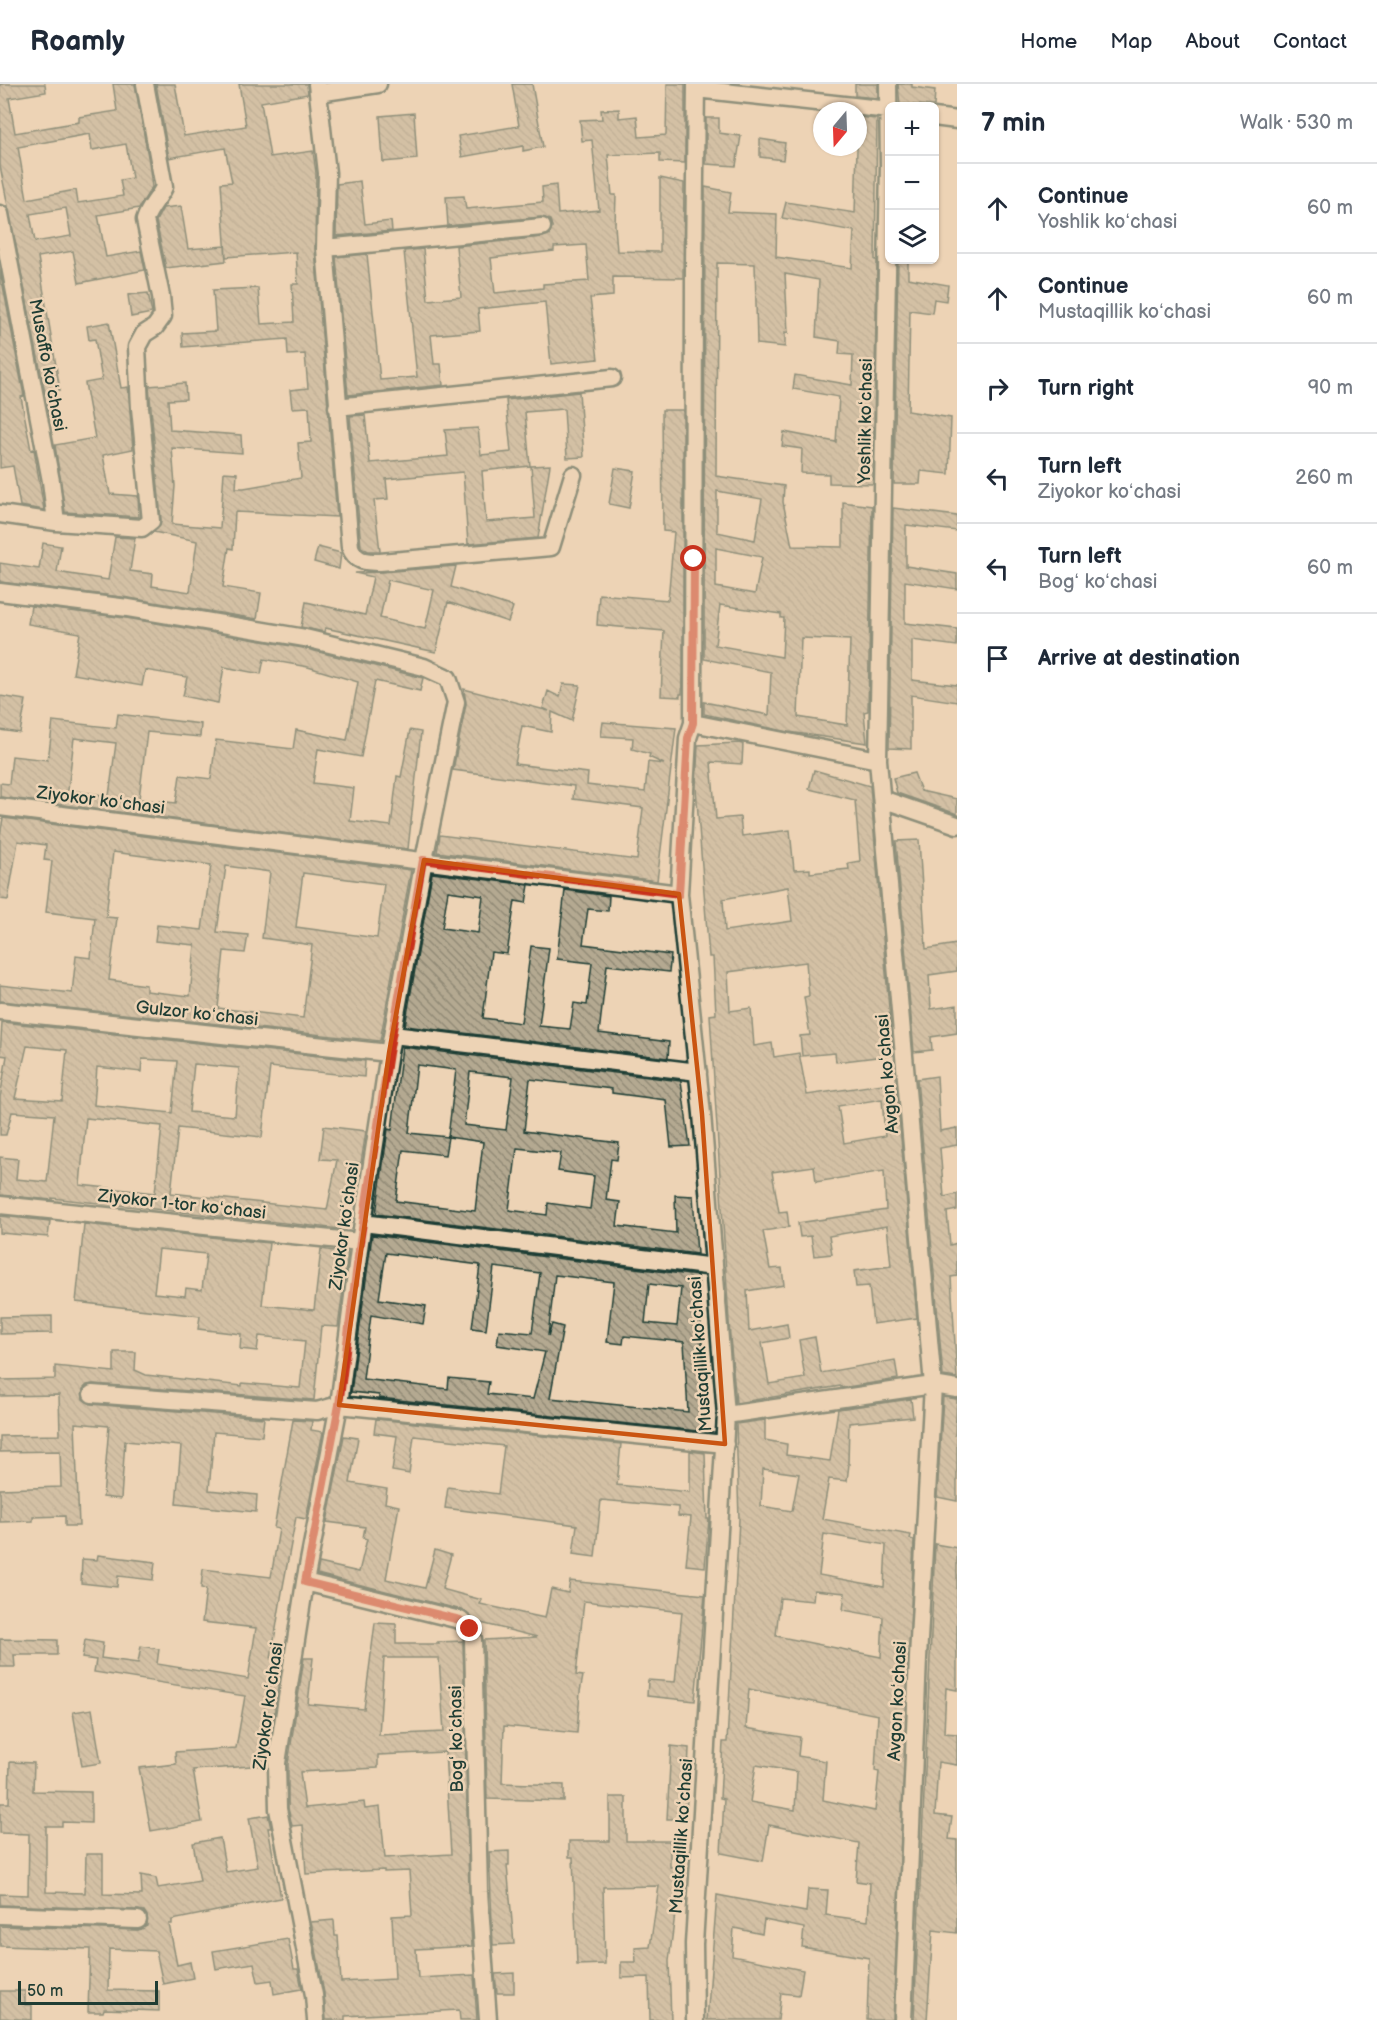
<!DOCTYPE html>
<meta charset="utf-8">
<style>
body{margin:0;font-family:"Balsamiq Sans",sans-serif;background:#f2f2f3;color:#1f2937}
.controls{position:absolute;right:18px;top:18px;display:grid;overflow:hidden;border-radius:9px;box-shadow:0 2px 4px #0004}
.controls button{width:54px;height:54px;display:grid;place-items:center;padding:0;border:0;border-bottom:2px solid #e0e1e3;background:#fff;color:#1f2937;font:30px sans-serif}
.compass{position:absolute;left:813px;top:18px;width:54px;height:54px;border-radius:50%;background:#fff;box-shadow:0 2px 4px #0004;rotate:199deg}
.scale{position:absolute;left:18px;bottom:15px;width:140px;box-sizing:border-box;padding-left:6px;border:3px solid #1f3d34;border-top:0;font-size:16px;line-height:21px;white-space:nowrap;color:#1f3d34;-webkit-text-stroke:4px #edd3b5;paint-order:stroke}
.stop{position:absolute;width:18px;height:18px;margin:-14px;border:4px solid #c8321e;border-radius:50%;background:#fff}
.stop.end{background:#c8321e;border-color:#fff;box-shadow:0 2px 6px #0008}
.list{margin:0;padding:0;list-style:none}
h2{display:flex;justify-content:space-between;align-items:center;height:78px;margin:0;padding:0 24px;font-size:26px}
h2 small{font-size:20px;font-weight:400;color:#747a83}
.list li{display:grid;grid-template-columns:39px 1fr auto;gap:18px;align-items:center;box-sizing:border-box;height:90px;padding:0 24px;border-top:2px solid #e0e1e3}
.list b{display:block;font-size:22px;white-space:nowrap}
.list p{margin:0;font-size:20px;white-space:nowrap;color:#747a83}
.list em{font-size:20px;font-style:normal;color:#747a83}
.icon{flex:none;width:33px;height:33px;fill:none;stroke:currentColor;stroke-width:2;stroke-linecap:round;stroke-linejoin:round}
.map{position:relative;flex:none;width:957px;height:1936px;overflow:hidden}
header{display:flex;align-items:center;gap:36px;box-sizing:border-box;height:84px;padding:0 30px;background:#fff;border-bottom:2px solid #e0e1e3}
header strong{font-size:28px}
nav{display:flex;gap:33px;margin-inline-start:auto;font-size:21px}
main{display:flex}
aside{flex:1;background:#fff}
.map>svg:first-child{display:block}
</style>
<header>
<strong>Roamly</strong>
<nav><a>Home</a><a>Map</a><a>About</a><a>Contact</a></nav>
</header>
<main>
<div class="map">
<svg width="957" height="1936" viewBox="0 0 957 1936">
<defs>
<pattern id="building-back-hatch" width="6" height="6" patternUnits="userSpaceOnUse" patternTransform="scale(1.5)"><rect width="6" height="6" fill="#b4a991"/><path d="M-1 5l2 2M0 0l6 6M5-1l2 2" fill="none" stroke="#928b77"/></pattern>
</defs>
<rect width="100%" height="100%" fill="#edd3b5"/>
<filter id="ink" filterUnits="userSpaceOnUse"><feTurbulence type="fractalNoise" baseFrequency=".0167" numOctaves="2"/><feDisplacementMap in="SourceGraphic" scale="12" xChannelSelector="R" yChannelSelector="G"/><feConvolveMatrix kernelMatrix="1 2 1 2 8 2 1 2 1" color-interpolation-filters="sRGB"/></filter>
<g filter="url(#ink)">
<path fill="url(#building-back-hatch)" stroke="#1f3d34" stroke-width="1.5" fill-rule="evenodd" d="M0,0H45L46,8L9,14L15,49L79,38V33L117,27L113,0H135L149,78L152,103L139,124L98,131L106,173L141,167L145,186L79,199L73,167L38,173L60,306L45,309L0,82ZM90,50L92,66L126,60L132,94L120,96L123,112L78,119L76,106L27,115L18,63ZM66,124L71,152L35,158L30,130Z
M156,0H175L184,52L246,42L239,0H307L308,10L261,18L270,73L313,67L316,89L315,165L337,433L235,428L233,465L229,464L223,503L261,509L257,535L129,514L0,498V479L39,485L43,459L61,462L57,488L108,496L115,453L135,454L130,487L153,490L152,502L190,508L197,457L154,448L160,442L161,436L149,302L185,299L186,315L168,316L170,346L241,351L242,369L172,364L175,402L172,440L220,444L224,388L237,389L236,404H244L301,394L298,359L311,358L309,323L292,324L290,306L308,304L305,270L288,271L287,255L183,263L182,249L216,247L213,206L258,204L261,240L294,238L292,200H298L296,168L226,173L221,99L232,98L225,64L169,74Z
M512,0H532L543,63L523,67V62L462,73L458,52L519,42Z
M667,0H685V79L660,78V69L608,71L612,111H616L615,141L617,167L660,168V94L684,99L683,194L613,193V212L590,214L598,275L551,280L545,218L478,225L480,247L431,251L434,280H441L443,301L348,311L336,173L367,170L380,296L417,293L404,167L423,165L428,216L461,213L456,162L543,153L549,151L552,143L550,136L541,133L448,142L446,113L464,112L466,125L543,118L542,103L556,101L558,130L599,126L592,56L582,57L580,36L602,35L601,26L619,25V34L637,32L639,53L666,51ZM586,161L589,197L543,200V204L495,209L491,174L554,167V163Z
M855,0H878V14L855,12Z
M898,0H912V3L935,6L934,22L904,20V22H900Z
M414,29L417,75L383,78L380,32Z
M858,33L877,35L875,176H877L873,400L829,399V390L801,389L802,365L782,362L784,348L836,358L839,313L793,305L795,291L852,301L853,271L839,270L840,257L816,253L819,196L785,190L788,249L785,248V263L757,260L755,180L717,179L716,392L784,402L783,418L792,462L843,463V418L872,422L868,627L864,628L867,659L789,648L704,630V618L769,631L771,588L704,575L705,103L731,108L728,128L777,130L776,173L852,184L854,147L782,134L786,118L855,129ZM717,407L762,415L755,456L717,448ZM716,464L762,473L755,510L716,503ZM720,521L781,530V534H784L782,573L715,561ZM801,554L850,556L847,641L798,633Z
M706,34H719V49L741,52L736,82L706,80Z
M760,55L785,59L783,76L760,73Z
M360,97L365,140L391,137L392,147L336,152L337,100Z
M181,122L188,165L225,162L226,177L166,184L156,137L163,124Z
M898,176H908V194L948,201L946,217L934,215L932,229L910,226L908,327L951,334L949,390L921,387L920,400H894Z
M0,186L24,312L21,313L31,366L34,365L44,426L20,422L13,382L0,384Z
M148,209L152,229L131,233L128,211Z
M109,238L121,304L128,303L133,365L103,371L110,410L138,412L139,433L65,428L55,361L95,354L85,299L102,296L95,255L89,256L87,242Z
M579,308L584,373L567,374L564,325L525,328L530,382L482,387L486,438L535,434L531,382L550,381L538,454L468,460L463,388L386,395L388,415L374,416L380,467H368L361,463L350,332L365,331L370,379L448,372L445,346L478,344L481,371L511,368L506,316Z
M662,326H683V590L682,610H680V613L661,612L664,547L597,541L599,510L668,516L674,448L663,447Z
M615,384L635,387L629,424L609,420Z
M893,424L957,432V447L906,441V482L957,490V505L905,497V539L957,545V562L912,556V596L957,601V618L911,611V665L889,664Z
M318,463L341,469L339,485L314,478Z
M456,482L451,503L513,523L508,538L448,518L436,568L325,544L324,548L301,543L306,518L365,531L373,493L355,489L381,488ZM388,496L434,506L425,545L380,534Z
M31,522L126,534L303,564L423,594L420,607L375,597L361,673L318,665L313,699L354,704L350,737L391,742L397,692L401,693L410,646L421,648L408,765L0,713V699L9,700L12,672L48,676L53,637L116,644L118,630L201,640L200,653L147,648L139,715L176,719L180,691L211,695L216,656L293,665L296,646L347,656L358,598L308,583L264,575L261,590L224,583L218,619L183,612L187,593L145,586L142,602L73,590L80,549L28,540ZM74,654L116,659L109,712L68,706Z
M563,600L580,601L572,637L552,628L551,648L522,642L515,680L588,689L587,701L645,708L648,678L664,680L649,673L650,670L632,665L633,654L601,652L603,638L676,644L657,797L437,768L440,751L637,776L643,724L573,715L574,702L453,686L466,620L464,605L549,627L543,624L548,607L560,613Z
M0,612L26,616L20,649L0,646Z
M738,659L743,660L742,680L711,678L716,735L740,733L742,752L790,746L794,786L810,785V789L849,785L848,779L860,777L855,716L809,705L814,686L870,702L893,971L836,978L835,969L802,972L800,952L810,951L804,913L809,912L806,878L728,888L730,927L751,924L754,962L772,959L774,973L799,969L807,1011L896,998L917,1234L873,1240L869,1202L856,1203L854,1187L891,1182L887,1142L829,1152L832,1170L814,1172L811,1152L800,1153L798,1139L886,1126L884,1087L816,1098L814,1082L772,1088L779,1128L787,1127L789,1143L763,1147L770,1185L782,1184L784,1201L747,1207L749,1247L787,1240L789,1254L762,1259L769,1300L805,1294L799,1256L815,1253L821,1289L895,1276L898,1295L841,1304V1302L736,1319L730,1253L710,931L716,930L713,873H709L696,704L698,661ZM788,803L792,837L725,847L723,815ZM882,1015L885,1052L844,1059L838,1022Z
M914,689L921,707L957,715V730L897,709L893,694Z
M3,734L411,786L380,957L0,917V901L72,909L76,872L91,874L95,834L46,828L52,777L44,776L46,761L18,757L8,816L0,815V751ZM113,768L211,781L202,846L157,841L155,857L195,861L190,912L146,907V901L109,896L117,834L106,833ZM226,782L270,788L262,854L312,861L303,934L218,924L224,867L245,869L248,851L217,848ZM303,789L384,800L377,854L296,843Z
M919,756L926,865L957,860V887L929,891L931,925L957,921V949L931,953L932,966L914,968L896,757Z
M432,789L529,801L526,819L515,817L507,870L491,868L483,934L521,939L531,862L549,864L539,942L570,945L574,919L587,921L592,879L557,875L565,806L609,812L608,827L588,825L583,860L671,871L669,888L607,881L599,949L669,958L668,974L405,942ZM448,807L483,812L478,849L442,844Z
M2,938L365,977L364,993L270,983L262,1053L178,1044L171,1109L327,1126L337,1076L320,1075L324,1042L366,1047L361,1079H355L347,1120L342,1118L340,1145L52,1114V1116L0,1111V1073L18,1075L16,1095L47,1098L54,1031L12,1028L6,1051H0V1013L7,972L0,971ZM27,962L67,966L62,1017L15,1014ZM142,975L177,977L172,1029L94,1021L97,983L141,988ZM194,980L239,984L235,1032L189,1028ZM86,1034L162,1042L155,1109L80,1101Z
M402,963L681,997L690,1062L671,1063L666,1016L612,1009V1005L530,995L524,1047L619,1059L617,1076L611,1075L606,1116L620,1118L617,1142L676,1149L675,1111L693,1112L697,1170L376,1130L388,1045L392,1046ZM417,981L456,986L448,1053L409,1049ZM470,988L513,993L506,1046L464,1041ZM448,1053L483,1058L475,1127L396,1117L403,1066L445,1071ZM517,1064L561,1069L558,1087L594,1092L590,1125L548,1119L547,1131L509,1126Z
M937,992L940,1047L957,1044V1061L940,1064L944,1113L957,1110V1126L947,1128L950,1161L957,1159V1192L951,1193L957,1294L943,1292L917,995Z
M0,1132L50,1137L48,1153L0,1149Z
M84,1140L269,1159L262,1221L314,1226L321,1165L348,1169L338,1243L321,1242L314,1316L93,1300L87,1301L83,1305V1315L91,1320L264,1334L262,1352L214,1348L209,1406L257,1411L256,1428L176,1420L181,1362L125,1357L121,1415L103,1413L109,1342L75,1339L79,1442H65V1432L33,1433V1437L0,1438V1405L61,1403L60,1367L0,1368V1352L60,1351L59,1311L0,1312V1296L55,1295V1282L114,1288V1268H136L135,1286L146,1291L242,1302V1299L300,1304L305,1257L259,1252L257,1267L240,1265L241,1250L198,1245L200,1232L76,1218ZM159,1165L206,1170L202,1206L186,1204L185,1212L154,1209Z
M372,1151L698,1192L707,1348L379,1314V1311L351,1308ZM386,1169L480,1181L472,1244L486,1246L494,1183L540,1189L532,1249L499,1246L497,1261L545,1268L533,1315L487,1310L489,1298L449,1294L448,1305L363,1295L371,1231L423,1240L426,1222L379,1215ZM555,1191L614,1198L607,1258L623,1260L624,1252L684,1258L688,1328L550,1314L563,1243L552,1240L548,1252ZM649,1200L681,1204L677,1242L645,1239Z
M52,1232V1249L0,1250V1233Z
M943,1313L957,1315L955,1351H957V1417L937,1413Z
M911,1315L913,1333L849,1339L848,1380H849L847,1397L829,1395L822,1435L911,1451L910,1455L914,1456L893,1936H867L869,1874L802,1863L804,1844L764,1836L762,1850L734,1844L732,1872L803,1886L799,1911L781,1909L778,1936H707L717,1811L806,1828L808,1805L828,1806L826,1831L868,1837L870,1799L856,1797L859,1759L769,1741L763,1777L721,1769L724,1715L720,1714L723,1658H727L739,1435L736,1340L765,1336V1356L787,1360L786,1371L830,1377L838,1325ZM763,1385L799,1390L792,1427L761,1422ZM824,1450L886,1461L884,1503L819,1491ZM814,1506L845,1509L843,1526L883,1533L881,1573L776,1552L780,1514L813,1517ZM749,1605L878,1631L875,1687L879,1688L875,1727L823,1716L826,1677L798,1672L800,1653L746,1644ZM756,1681L797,1688L795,1726L750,1718Z
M376,1335L621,1360L617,1401L690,1408V1367L705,1369L707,1435H709L705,1483L686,1481L691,1433L678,1432V1423L601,1416L595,1473L573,1470L577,1441L445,1424L448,1403L498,1410L504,1362L414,1352L409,1390L392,1387L397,1352L374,1349Z
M293,1336L312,1337L311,1346L323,1348L306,1435L296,1433L282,1508L271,1575H282L267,1681L193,1686L202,1738L151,1747L139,1684L176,1680L175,1668L236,1664L245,1612L94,1588L96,1576L82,1574L85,1556L103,1559L101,1574L138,1579L141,1562L159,1565L157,1580L248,1595L256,1544L202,1538L206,1505L201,1504L203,1485L271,1493L279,1445L274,1444Z
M344,1352L358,1354L350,1399L387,1405L385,1419L399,1422L386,1495L425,1504L435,1466L451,1471L442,1505L482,1516L480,1520L545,1534L551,1505L568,1509L570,1497L705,1511L695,1617L647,1612L648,1596L675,1598L682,1528L584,1517L576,1591L583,1592L580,1608L577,1649L504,1642L502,1699L564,1701V1717L487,1715L484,1556L537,1553L477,1538L462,1526L317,1490L319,1479L359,1488L367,1455L363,1454L365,1443L327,1438Z
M935,1460L957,1464V1606L946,1604L944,1649L957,1650V1681L938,1678L935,1731L952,1733L949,1755L957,1756V1849L933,1846L927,1936H914Z
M98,1471L155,1478L153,1496L118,1492L117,1503L81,1499L82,1475L97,1476Z
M375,1539L396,1540V1560H439L438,1558L463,1557L469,1808L472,1862L416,1865L418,1894L474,1891L477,1936H460L459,1926L345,1932V1936H326L324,1909L311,1838L334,1836L335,1852H338L341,1898L395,1895L392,1832L412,1831L409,1787L384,1788V1786L306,1790L303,1741L292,1742L288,1724V1680L304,1574H313L308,1620L364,1625ZM384,1574H439L444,1648L379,1651ZM445,1668L451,1770L385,1774L380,1723L365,1725L364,1718L305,1724L300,1688L378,1684V1671Z
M0,1555L57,1556V1571H14L15,1583H0Z
M92,1625L101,1679L82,1682L73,1628Z
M671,1662L689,1664L686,1735H667Z
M10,1678L34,1679L33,1707L91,1708V1739L62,1738V1742H46V1808L85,1809L86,1770H103V1810L142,1811L141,1791L156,1794L158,1804L200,1797L193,1759L220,1754L226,1788L258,1783L249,1734L268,1731L271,1744H268L281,1814L172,1836V1840H169L177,1881L190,1878L193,1894L163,1900L156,1867L109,1865L108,1906L159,1907V1927L104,1925L103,1928H88L90,1865L0,1862V1842L138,1846L147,1842V1832L144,1827L138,1826L0,1821V1810L28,1811L29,1750L0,1749V1719H9Z
M610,1713H626V1757H670V1783H681L669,1877L671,1936H650L649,1893L621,1894V1878H636L635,1864L650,1863L659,1802L603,1803L605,1880L577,1881L573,1773H569V1757H610Z
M509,1767V1781H507L514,1860L493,1861L489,1768Z
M288,1855L294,1885H298L302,1905L274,1910L272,1896L258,1898L254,1879L216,1885L213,1867Z
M514,1889V1909H497L495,1890Z
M0,1907H25V1921H32V1936L0,1934Z"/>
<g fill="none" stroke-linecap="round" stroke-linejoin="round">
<g stroke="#1f3d34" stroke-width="21">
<path id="minor" d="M317,0L327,89L325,164L350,463C356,478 365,478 380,478L551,463L573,391
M888,0L889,81L878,676L933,1301L918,1574L903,1936
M696,5L890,26
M318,9L378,0
M934,33L957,36
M0,130L51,397L56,438
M325,164L542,143
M337,323L612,294
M0,430L56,438L142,444L151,437L140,324L137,263L144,250L155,243L163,232L161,212L145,136C149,123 158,116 164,103L145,0
M0,508L128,524L305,554L424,583L448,594L456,618L424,776L389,969L360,1158L339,1321L305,1498L277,1679L278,1725L314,1911L316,1936
M693,639L878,676
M882,715L957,741
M0,723L679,810
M0,927L389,969
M393,951L698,988
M0,1121L360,1158
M363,1139L714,1183
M92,1310L317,1327L339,1321L725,1360
M726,1331L933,1301L957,1305
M305,1498L460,1536L470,1545L473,1555L479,1808L488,1936
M0,1831L138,1836
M695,1936L694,1860L726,1331L702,1030L679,810L688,654L693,639L694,184L696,0"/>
</g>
<use href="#minor" stroke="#edd3b5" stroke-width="16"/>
</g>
</g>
<g fill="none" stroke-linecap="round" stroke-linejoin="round" filter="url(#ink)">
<path stroke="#c8321e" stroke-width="8" d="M470,1545L460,1536L305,1498L339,1321L360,1158L389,969L423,776L679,810L688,654L693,639L694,475"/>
</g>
<path d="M0 0H957V1936H0ZM424,776L679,810L702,1030L725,1360L339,1321L389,969Z" fill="#edd3b5" fill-opacity=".55" fill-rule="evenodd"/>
<path fill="none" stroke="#ca5512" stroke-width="4.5" stroke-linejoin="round" d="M424,776L679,810L702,1030L725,1360L339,1321L389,969Z"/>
<g text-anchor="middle" stroke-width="5" stroke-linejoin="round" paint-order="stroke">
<g font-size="18" fill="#1f3d34" stroke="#edd3b5">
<text transform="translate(48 281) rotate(79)" y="6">Musaffo koʻchasi</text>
<text transform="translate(865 337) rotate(-89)" y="6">Yoshlik koʻchasi</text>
<text transform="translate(101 716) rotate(7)" y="6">Ziyokor koʻchasi</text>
<text transform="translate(197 929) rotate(6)" y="6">Gulzor koʻchasi</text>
<text transform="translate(887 990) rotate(-95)" y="6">Avgon koʻchasi</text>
<text transform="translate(182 1120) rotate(6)" y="6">Ziyokor 1-tor koʻchasi</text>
<text transform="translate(344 1142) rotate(-82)" y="6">Ziyokor koʻchasi</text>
<text transform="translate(700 1270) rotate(-94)" y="6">Mustaqillik koʻchasi</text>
<text transform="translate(897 1617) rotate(-87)" y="6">Avgon koʻchasi</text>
<text transform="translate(268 1622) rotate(-82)" y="6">Ziyokor koʻchasi</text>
<text transform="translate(456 1655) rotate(-91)" y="6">Bogʻ koʻchasi</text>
<text transform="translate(681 1752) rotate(-86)" y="6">Mustaqillik koʻchasi</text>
</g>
</g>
</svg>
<div class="controls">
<button>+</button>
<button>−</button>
<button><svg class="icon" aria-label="layers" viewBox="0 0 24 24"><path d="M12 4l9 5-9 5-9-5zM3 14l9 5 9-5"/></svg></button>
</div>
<svg class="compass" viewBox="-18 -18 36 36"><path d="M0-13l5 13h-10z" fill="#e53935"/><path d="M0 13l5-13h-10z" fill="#747a83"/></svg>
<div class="scale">50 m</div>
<div class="stop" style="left:694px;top:475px"></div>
<div class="stop end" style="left:470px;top:1545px"></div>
</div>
<aside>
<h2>7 min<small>Walk · 530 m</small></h2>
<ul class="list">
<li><svg class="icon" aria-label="ahead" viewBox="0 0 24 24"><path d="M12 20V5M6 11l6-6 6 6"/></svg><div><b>Continue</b><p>Yoshlik koʻchasi</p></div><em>60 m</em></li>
<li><svg class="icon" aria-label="ahead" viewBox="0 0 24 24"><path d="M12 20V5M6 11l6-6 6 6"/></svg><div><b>Continue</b><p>Mustaqillik koʻchasi</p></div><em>60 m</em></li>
<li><svg class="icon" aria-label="right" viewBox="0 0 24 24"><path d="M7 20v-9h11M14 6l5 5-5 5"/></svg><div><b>Turn right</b></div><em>90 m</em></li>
<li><svg class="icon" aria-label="left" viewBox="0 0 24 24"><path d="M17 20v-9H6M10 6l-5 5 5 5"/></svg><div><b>Turn left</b><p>Ziyokor koʻchasi</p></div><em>260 m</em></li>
<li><svg class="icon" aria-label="left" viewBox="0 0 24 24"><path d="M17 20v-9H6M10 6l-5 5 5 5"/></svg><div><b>Turn left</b><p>Bogʻ koʻchasi</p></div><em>60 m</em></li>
<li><svg class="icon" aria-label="arrive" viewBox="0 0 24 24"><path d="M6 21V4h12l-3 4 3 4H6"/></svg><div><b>Arrive at destination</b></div></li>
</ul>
</aside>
</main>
